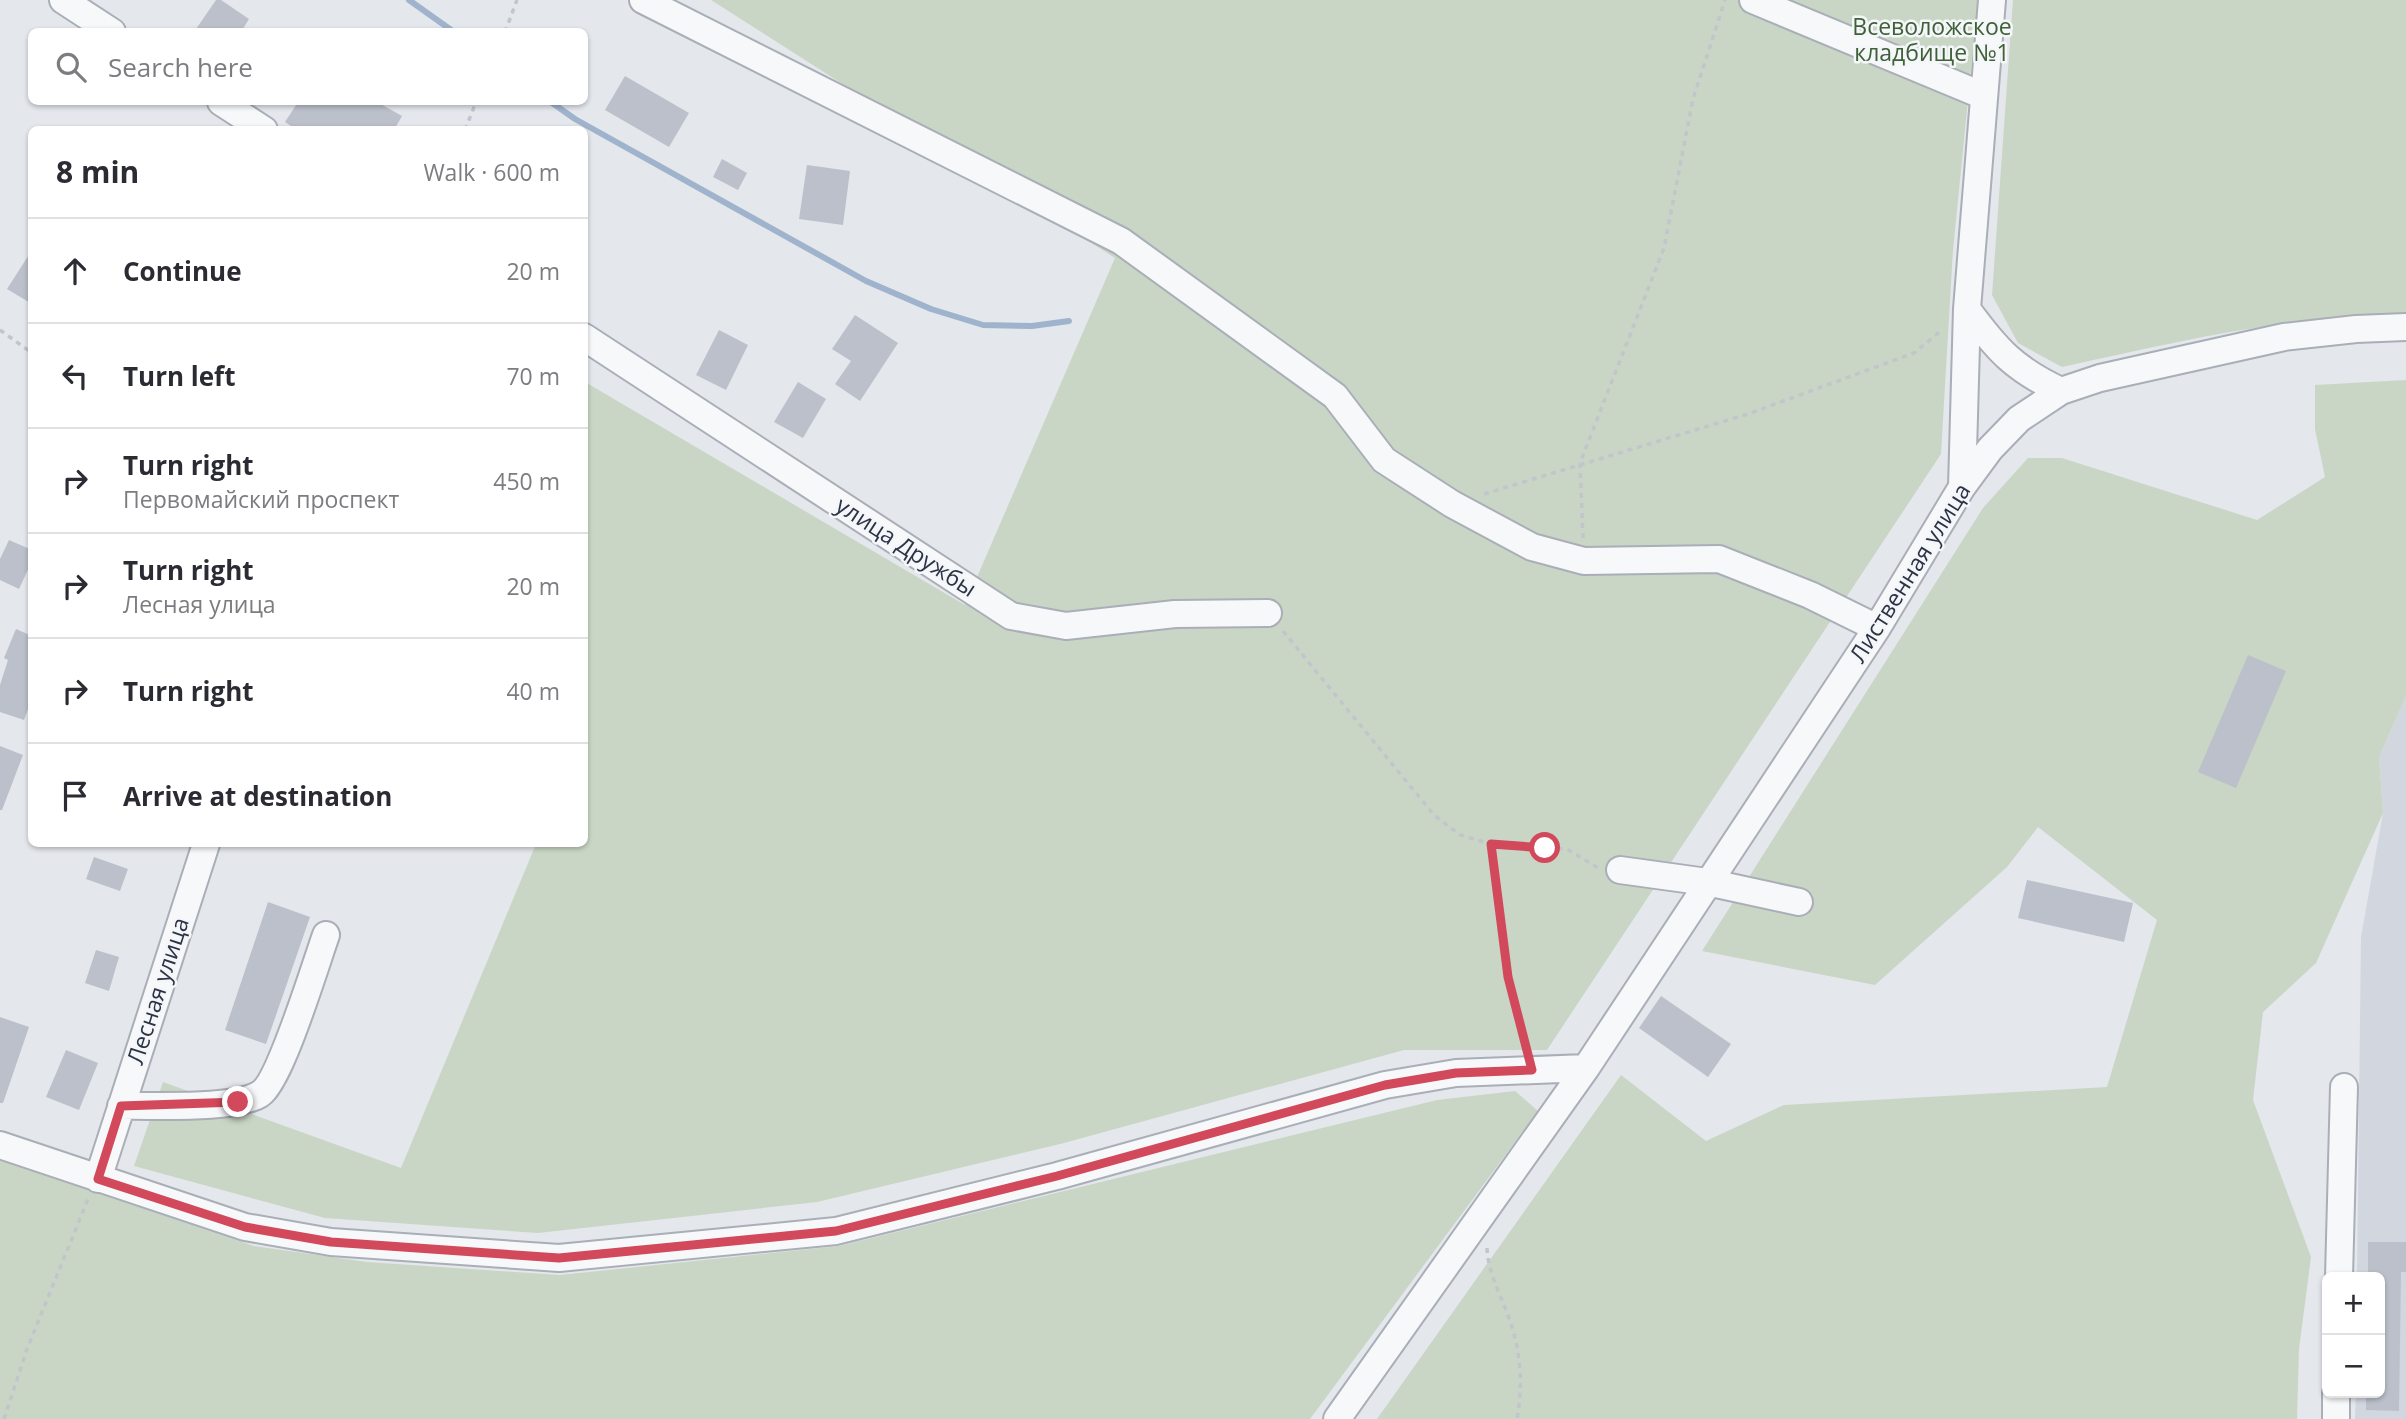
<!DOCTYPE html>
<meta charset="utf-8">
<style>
body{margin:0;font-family:"Open Sans",sans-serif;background:#f2f2f3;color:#2b2b33}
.controls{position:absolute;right:21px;bottom:21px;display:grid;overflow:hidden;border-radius:10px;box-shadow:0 2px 5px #0004}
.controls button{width:63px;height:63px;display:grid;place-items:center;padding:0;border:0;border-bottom:2px solid #e1e1e2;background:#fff;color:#2b2b33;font:35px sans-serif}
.stop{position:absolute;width:21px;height:21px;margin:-16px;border:5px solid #d1495b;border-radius:50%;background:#fff}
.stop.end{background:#d1495b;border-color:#fff;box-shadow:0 2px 7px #0008}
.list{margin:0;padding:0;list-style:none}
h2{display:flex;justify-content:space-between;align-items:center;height:91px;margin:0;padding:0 28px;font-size:30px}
h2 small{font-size:23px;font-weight:400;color:#7c7c81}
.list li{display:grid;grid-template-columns:46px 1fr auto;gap:21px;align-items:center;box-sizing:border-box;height:105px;padding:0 28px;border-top:2px solid #e1e1e2}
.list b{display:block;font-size:26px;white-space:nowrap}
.list p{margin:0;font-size:23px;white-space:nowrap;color:#7c7c81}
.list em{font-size:23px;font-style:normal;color:#7c7c81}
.icon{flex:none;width:38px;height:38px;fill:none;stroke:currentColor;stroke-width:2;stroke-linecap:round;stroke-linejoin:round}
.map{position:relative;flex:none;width:2406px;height:1419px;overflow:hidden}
.search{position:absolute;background:#fff;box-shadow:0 2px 5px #0004;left:28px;top:28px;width:560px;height:77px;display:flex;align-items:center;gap:18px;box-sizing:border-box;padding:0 24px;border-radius:10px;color:#7c7c81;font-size:26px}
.panel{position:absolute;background:#fff;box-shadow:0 2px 5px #0004;left:28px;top:126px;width:560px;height:721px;border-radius:10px}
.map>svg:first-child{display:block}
</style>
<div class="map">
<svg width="2406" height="1419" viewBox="0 0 2406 1419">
<rect width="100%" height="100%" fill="#e4e7ec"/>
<path fill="#d2d6de" d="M2406,696V1419H2355L2356,1393H2380V1277H2357L2361,937L2383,813L2379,757Z"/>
<path fill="#c9d6c5" d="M711,0H1978L1953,250L1941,454L1547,1050H1404L1064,1143L817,1202L538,1233L325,1218L134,1166L163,1082L401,1168L536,844H584L585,382L965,605L1115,258Z
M2013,0H2406V314C2290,315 2175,342 2062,367L2018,343L1992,295Z
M2406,380V696L2379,757L2383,813L2316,963L2263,1012L2253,1100L2311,1257L2299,1349L2297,1419H1377L1621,1075L1706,1141L1784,1105L2107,1087L2157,920L2038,827L2007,867L1875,985L1702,951L1983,508L2028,458H2062L2257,520L2325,477L2315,429V385Z
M1515,1091L1538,1111L1310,1419H0V1160L254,1246L367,1262L560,1275L839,1246L1437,1100Z"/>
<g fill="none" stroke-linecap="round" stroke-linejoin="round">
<path stroke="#9fb4cc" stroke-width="6" d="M409,0L454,32
M551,102L575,119L866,281L931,309L983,325L1032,326L1069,321"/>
</g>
<path fill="#bbc0ca" d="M216,0H221L249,19L241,32H194Z
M625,76L689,113L669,147L605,110Z
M298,102H377L402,116L394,130H297L285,122Z
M722,159L747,173L738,190L713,177Z
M807,165L850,171L843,225L799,219Z
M32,250V304L7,289Z
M855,315L898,343L860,401L835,384L851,361L832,349Z
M719,330L748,345L726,390L696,375Z
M798,382L826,399L803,438L774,422Z
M9,540L32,550V561L19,589L0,580V559Z
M16,629L32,636V698L24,720L0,712V685L8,660L4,658Z
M2248,655L2286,671L2236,788L2198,772Z
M0,746L23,755L2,810H0Z
M94,857L128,869L120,891L86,879Z
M2027,880L2133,903L2124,942L2018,918Z
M268,902L310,917L266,1044L225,1030Z
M96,950L119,957L109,991L85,983Z
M1661,996L1731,1044L1708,1077L1639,1028Z
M0,1017L29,1027L3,1103H0Z
M66,1050L98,1063L79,1110L46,1097Z
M2368,1242H2406V1272H2401L2399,1411L2366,1410V1393H2380V1277H2368Z"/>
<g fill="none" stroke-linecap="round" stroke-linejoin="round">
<g stroke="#a9aeb7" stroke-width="30">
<path id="minor" d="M63,0L112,32
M643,0L1121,241L1335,396L1384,460L1452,504L1532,547L1584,561L1719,559L1810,595L1877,628
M1753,0L1984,96
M221,102L264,130
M1967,309C1997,350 2014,369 2061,391
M584,337L1011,616L1066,626L1175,614L1268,613
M1962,487L1967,309L1992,0
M1620,870L1707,882L1799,902
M121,1106C153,1105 235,1110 260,1094C280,1082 316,963 326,935
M0,1145L245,1227L331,1242L559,1258L836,1231L1057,1176L1385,1085L1456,1073L1586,1068
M98,1179L206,844
M2339,1277L2344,1087
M1337,1419L1586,1068L1877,628L1962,487L1990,449L2019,419L2061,391L2100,378L2284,337L2356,329L2406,327
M2336,1419V1393"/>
</g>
<path stroke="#c2c5cb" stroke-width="3.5" stroke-dasharray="5 5" stroke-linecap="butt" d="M505,32L517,0
M465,130L476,102
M0,330L32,353
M1484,494L1748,414L1914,353L1942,330
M1583,538L1580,463L1664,248L1693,99L1725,0
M1283,631L1434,815L1460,835L1491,844L1567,849L1598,868
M1491,844L1508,977L1526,1048
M1487,1248C1488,1274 1502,1297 1510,1321C1521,1352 1523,1387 1517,1419
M4,1419L27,1349L88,1199"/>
<use href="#minor" stroke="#f7f8fa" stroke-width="26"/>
</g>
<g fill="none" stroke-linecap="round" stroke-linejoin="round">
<path stroke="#d1495b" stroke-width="9" d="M238,1102L121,1106L98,1179L245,1227L331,1242L559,1258L836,1231L1057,1176L1385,1085L1456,1073L1532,1070L1508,977L1491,844L1545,848"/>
</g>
<g text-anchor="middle" stroke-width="5" stroke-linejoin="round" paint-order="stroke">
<g font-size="23" fill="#3f6138" stroke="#f4f6f9">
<text x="1932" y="35">Всеволожское<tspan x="1932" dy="26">кладбище №1</tspan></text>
</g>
<g font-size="23" fill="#2b3445" stroke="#f4f6f9">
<text transform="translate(906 547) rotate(33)" y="8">улица Дружбы</text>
<text transform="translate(1910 573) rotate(-58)" y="8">Лиственная улица</text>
<text transform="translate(158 991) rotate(-72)" y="8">Лесная улица</text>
</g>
</g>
</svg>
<div class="controls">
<button>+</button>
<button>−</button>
</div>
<div class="stop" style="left:1545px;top:848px"></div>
<div class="stop end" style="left:238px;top:1102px"></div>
<div class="search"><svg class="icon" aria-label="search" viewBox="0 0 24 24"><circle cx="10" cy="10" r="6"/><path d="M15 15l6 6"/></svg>Search here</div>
<section class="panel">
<h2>8 min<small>Walk · 600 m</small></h2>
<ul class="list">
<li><svg class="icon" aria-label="ahead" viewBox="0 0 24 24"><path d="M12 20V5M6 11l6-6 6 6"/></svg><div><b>Continue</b></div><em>20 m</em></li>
<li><svg class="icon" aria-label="left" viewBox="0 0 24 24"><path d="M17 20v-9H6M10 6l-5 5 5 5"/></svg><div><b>Turn left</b></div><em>70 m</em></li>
<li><svg class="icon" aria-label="right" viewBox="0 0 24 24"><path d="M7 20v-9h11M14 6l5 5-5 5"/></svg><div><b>Turn right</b><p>Первомайский проспект</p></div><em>450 m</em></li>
<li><svg class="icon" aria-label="right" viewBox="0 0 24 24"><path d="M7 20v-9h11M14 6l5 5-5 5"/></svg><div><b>Turn right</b><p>Лесная улица</p></div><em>20 m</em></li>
<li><svg class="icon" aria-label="right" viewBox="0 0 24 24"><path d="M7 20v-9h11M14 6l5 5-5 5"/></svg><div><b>Turn right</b></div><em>40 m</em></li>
<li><svg class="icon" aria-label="arrive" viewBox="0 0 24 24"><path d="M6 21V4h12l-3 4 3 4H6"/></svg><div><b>Arrive at destination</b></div></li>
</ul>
</section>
</div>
